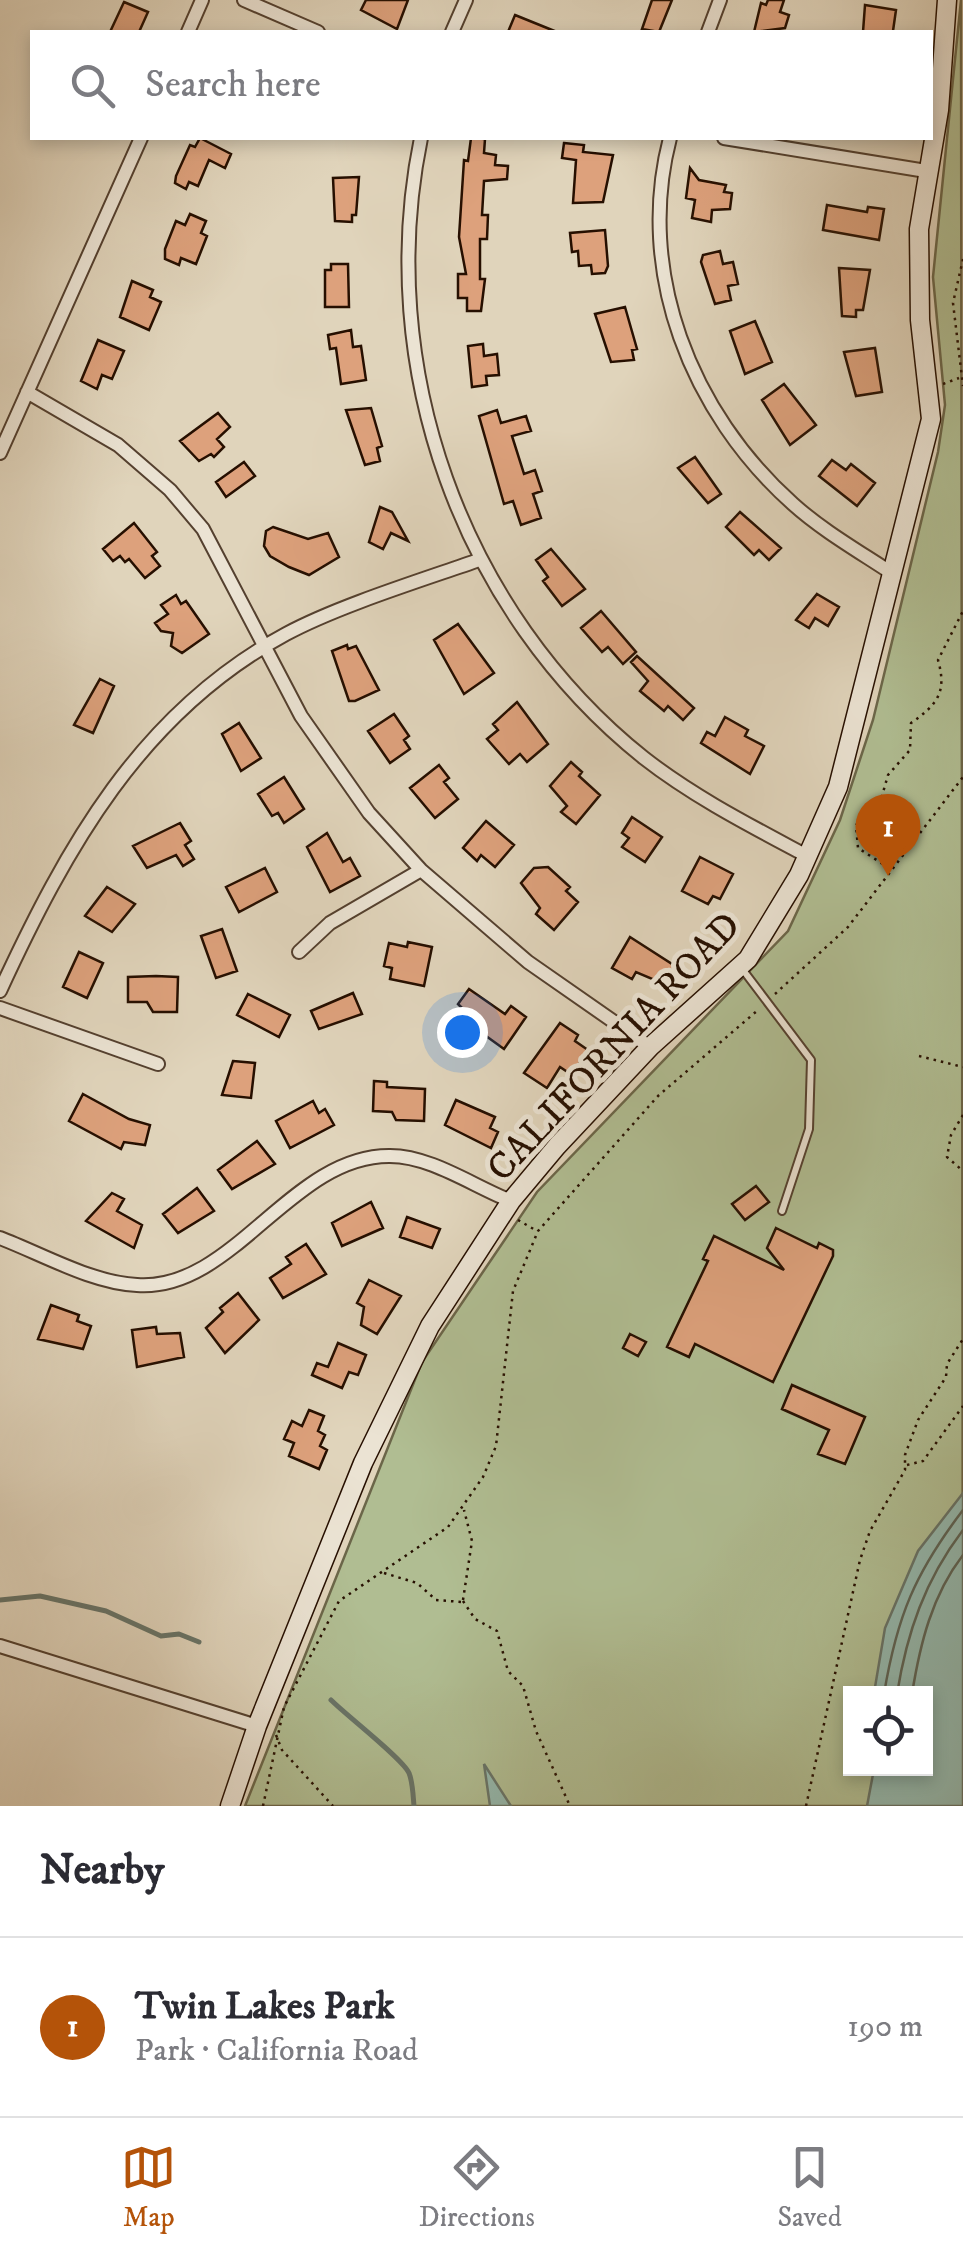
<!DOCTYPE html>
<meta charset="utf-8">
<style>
body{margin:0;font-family:"IM FELL DW Pica",serif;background:#f7f7f7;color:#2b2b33}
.controls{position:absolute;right:30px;bottom:30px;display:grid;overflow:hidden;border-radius:0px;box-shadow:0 5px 15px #0003}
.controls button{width:90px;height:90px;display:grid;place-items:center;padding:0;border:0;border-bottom:2px solid #e1e1e2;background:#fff;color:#2b2b33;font:50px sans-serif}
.you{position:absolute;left:462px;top:1032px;width:35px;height:35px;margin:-25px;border:8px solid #fff;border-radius:50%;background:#1a73e8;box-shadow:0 0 0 15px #1a73e833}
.badge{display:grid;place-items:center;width:65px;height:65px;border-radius:50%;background:#b45309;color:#fff;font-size:32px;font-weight:700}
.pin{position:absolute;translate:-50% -82px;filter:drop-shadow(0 2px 5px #0008)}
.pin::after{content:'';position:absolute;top:52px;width:35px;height:30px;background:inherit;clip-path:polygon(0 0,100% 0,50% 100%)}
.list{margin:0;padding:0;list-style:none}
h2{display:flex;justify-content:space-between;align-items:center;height:130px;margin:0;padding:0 40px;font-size:42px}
h2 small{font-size:32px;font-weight:400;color:#7c7c81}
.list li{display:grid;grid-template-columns:65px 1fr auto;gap:30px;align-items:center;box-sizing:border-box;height:180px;padding:0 40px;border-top:2px solid #e1e1e2}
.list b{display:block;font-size:38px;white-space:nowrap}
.list p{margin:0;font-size:32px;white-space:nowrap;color:#7c7c81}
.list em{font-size:32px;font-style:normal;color:#7c7c81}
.icon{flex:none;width:55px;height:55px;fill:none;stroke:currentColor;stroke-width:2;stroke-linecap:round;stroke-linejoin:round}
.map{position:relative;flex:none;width:963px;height:1806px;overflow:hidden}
.search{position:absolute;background:#fff;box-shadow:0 5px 15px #0003;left:30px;right:30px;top:30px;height:110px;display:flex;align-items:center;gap:25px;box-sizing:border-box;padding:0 35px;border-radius:0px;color:#7c7c81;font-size:38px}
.sheet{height:310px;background:#fff}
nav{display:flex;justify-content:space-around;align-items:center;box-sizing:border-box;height:140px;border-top:2px solid #e1e1e2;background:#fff;font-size:28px;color:#7c7c81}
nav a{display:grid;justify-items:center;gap:5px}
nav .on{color:#b45309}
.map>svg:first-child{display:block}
</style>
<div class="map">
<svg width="963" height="1806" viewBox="0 0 963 1806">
<rect width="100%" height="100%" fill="#e0d4bb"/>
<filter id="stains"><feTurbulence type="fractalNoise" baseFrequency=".002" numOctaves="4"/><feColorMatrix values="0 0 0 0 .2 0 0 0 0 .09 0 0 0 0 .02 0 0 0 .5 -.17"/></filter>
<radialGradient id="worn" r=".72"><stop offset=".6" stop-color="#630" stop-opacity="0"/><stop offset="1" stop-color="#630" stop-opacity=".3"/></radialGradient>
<path fill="#b0bd92" stroke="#6b6649" stroke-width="2.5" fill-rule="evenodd" d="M961,0L963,1806H245L422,1362L537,1192L788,931L840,820L873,720L938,452L945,405L933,277ZM850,1694H926V1768H850Z"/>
<path fill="#94b8ad" stroke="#687468" stroke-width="2.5" d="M963,1493V1806H867L874,1769L926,1768V1694L874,1693L885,1628L918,1551Z
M484,1764L511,1806H490Z"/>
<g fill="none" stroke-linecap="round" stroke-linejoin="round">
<path stroke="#5d6456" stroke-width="2.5" d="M884,1694C897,1616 915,1573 963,1510
M897,1694C907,1632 925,1580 963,1530
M912,1694C920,1644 932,1595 963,1555"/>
<path stroke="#687468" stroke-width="5" d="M0,1600L40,1596L106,1611L161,1636L179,1634L199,1642
M331,1700C347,1716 403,1759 409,1773C413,1783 413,1796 414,1806"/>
</g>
<path fill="#dda17c" stroke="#260f00" stroke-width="2.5" d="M366,0H408L397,29L361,10Z
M652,0H672L659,32L642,29Z
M768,0H784L780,12L789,15L785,28L754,32L761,3L766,5Z
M124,2L148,12L139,32H110Z
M865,5L896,10L893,31L863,32Z
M515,15L557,32H508Z
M200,138L231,154L225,168L209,160L198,186L189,182L186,189L175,183L176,176L190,145L195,147Z
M471,138L485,139L484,153L496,155L495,165L508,166L507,179L484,181L482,215H488L487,239H480V279H485L481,311H467V298H458V274H466L459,237L464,160L468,161Z
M564,143L584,145L583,152L613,155L603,202L573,203L576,160L562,158Z
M690,168L699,180L726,185L724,192L732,193L730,209L712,210L711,222L692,218L695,200L686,198Z
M359,177L356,215H352V222L335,221L333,178Z
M827,205L867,212L868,207L884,209L879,240L823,230Z
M190,214L206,221L201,233L207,236L196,264L181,258L179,265L165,259V249L176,221L185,225Z
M605,230L608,266L605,273L592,274L591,265L579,266L578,251L572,252L570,233Z
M720,251L723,264L733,262L738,284L728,286L731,300L715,304L701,262L703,255Z
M331,264H348L349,307H325V270H331Z
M839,268L870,270L863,310H856V317L842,316Z
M132,281L153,290L150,297L161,302L149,330L120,317Z
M625,307L637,349L632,350L634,360L611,362L595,314Z
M755,321L772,362L745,374L730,331Z
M351,330L353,347L361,346L366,380L341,384L336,348L330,349L328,335Z
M98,340L124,351L112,379L102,375L97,389L81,381Z
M483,344L484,356L497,354L499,375L486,376L487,385L472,387L468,346Z
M875,348L882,392L856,396L844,352Z
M784,384L816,425L790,445L762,400Z
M371,408L382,446L377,448L380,461L365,465L346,410Z
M497,410L501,423L526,416L531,431L512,436L524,474L535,470L542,491L533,494L541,518L521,525L513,501L504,504L479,416Z
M218,413L230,427L217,439L224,447L214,457L211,454L199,461L180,441Z
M695,457L721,494L708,503L678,468Z
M832,460L846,470L851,464L875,483L857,506L819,476Z
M244,462L255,476L226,497L216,482Z
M380,507L392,512L408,541L391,533L383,549L369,542Z
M740,512L781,548L769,560L759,550L754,555L726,527Z
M134,523L157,552L152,556L160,566L145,578L129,559L125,562L120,556L113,561L103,549Z
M273,527L308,539L328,533L339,557L309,575L289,567L270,556L264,546L266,531Z
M551,549L585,589L562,606L543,581L548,577L536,560Z
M817,594L839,607L828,626L815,618L809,628L796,620Z
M176,595L181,604L186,601L209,634L182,653L171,646L173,633L161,631L155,623L168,614L161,605Z
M601,611L636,652L623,664L608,647L602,652L581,628Z
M458,624L494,673L464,694L434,640Z
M347,645L348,649L356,646L379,690L355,701H349L332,651Z
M637,656L694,708L683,720L668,706L664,711L640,691L648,681L631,662Z
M100,679L114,686L93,733L74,725Z
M517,702L548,744L527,762L520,754L509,764L487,739L498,730L493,724Z
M394,714L409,736L404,740L410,749L390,763L368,731Z
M725,717L748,730L745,736L764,746L750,774L701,743L707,732L715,736Z
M239,723L261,758L241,771L222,734Z
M571,762L582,772L579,776L600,795L576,824L561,812L567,806L550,786Z
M439,765L449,778L444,782L458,799L435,818L410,788Z
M284,777L304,809L284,823L278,813L272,816L258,794Z
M632,817L662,837L645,862L622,847L629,838L622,833Z
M486,821L514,845L495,867L481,855L477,861L463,848Z
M180,823L191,841L185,845L194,859L183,866L176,855L147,868L133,846Z
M327,833L343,862L350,858L360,876L330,892L307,847Z
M700,857L733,874L720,899L713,896L708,904L682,891Z
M548,867L570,887L566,891L578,902L554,930L536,914L540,908L521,883L534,868Z
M265,868L277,892L239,912L226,887Z
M107,887L135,904L112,932L85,916Z
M222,929L237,971L216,978L201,936Z
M630,937L675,966L664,984L636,972L632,979L612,968Z
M408,942L432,947L424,986L390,979L392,968L384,966L389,943L407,947Z
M79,952L103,963L87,998L63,987Z
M156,976L178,977L177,1012H153L147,1002H128V977Z
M469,989L505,1014L511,1006L526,1017L504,1049L457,1015L462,1008L458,1004Z
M353,993L362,1014L319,1029L311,1011Z
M248,994L290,1015L279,1037L237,1015Z
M560,1023L578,1035L575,1041L588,1050L572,1075L560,1067L547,1088L524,1073Z
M233,1061L255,1063L251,1098L222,1095Z
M374,1081L387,1082V1087L425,1089L424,1121L396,1120L392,1112L373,1111Z
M83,1094L129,1119L150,1125L145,1145L124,1142L121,1149L69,1121Z
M456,1100L495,1117L490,1128L498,1132L491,1148L445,1125Z
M313,1101L319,1113L325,1109L334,1125L290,1148L276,1121Z
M257,1141L275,1164L232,1189L218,1170Z
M756,1186L769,1202L745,1220L732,1204Z
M197,1188L214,1211L178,1233L163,1214Z
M112,1193L124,1199L117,1211L142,1225L134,1248L86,1221Z
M371,1202L383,1228L342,1246L332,1223Z
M407,1217L440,1229L432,1248L400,1237Z
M776,1228L817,1248L819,1243L833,1250V1256L773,1382L695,1344L689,1357L667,1347L708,1261L703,1259L714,1236L784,1270L767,1248Z
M306,1244L326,1274L283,1298L270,1278L291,1264L286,1257Z
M369,1280L401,1296L377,1334L361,1325L364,1307L357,1303Z
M238,1293L259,1320L225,1353L206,1328L223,1312L220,1308Z
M51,1305L79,1315L77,1321L91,1326L83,1349L38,1339Z
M156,1327L157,1334L180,1333L184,1357L137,1367L132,1330Z
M630,1334L646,1342L638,1356L623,1348Z
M338,1343L366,1355L358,1375L349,1372L342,1388L312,1375L317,1363L328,1367Z
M792,1385L865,1417L845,1464L818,1454L829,1430L782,1409Z
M309,1410L324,1416L318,1431L325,1435L320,1446L327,1450L319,1469L289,1456L294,1443L284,1439L292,1421L302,1426Z"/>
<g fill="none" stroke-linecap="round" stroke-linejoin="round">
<g stroke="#54402f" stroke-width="10">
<path id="service" d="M743,970L811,1060L809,1129L782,1211"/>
</g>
<g stroke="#54402f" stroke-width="16">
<path id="minor" d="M244,0L318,32
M188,32L202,0
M452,32L466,0
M708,32L720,0
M421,138C374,366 461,612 644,758C694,797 751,826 807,856
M670,138C635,272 691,413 793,504C823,531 860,552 893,574
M724,138L926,171
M27,392L118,445L170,490L203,529L301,716L369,813L421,870L528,962L650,1047
M0,453L141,138
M299,952L330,923L421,870
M0,991C66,848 140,713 286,634C338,606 422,580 479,560
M0,1008L158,1064
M0,1238C42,1254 92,1283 137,1285C233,1292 291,1155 390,1156C431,1156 473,1186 511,1201
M0,1646L257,1726"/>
</g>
<g stroke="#260f00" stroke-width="21">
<path id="secondary" d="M230,1806L257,1726L363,1463L430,1326L511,1201L557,1146L650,1047L748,959L799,875L838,787L931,419L920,320L919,229L939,110L947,0"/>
</g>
<path stroke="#260f00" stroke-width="2.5" stroke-dasharray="2.5 5" stroke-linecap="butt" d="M963,259L953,303L963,386
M943,384L959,378
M889,868L858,848L856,825L882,796L888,775L910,750L911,723C938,704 947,692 938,660L963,611
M775,994L848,927L963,777
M919,1056L963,1067
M963,1115L951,1135L947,1157L963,1171
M518,1220L537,1231
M907,1465L923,1461L963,1406
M384,1573L417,1583L436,1600L462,1602
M463,1600L472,1541L464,1510
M463,1601L475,1619L497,1631L508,1671L523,1686L536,1731L570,1806
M276,1735L282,1750L333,1806
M263,1806L284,1707L339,1601L448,1527L483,1477L496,1446L513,1291L538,1231L658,1096L758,1010
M806,1806L860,1560L870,1531L905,1470V1455L918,1420L946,1377L947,1364L963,1339"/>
<use href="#service" stroke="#ebe3d3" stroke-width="6"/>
<use href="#minor" stroke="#ebe3d3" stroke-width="12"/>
<use href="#secondary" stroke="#ebe3d3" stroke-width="18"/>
</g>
<g text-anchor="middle" stroke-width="10" stroke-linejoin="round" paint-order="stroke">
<g font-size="38" fill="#260f00" stroke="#ebe3d3">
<text transform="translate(613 1046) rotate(-47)" y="13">CALIFORNIA ROAD</text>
</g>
</g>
<rect width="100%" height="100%" filter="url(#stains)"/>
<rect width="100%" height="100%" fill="url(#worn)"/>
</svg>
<div class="controls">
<button><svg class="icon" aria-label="locate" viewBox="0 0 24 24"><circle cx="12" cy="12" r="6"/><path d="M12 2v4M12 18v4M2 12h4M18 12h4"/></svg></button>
</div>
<div class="you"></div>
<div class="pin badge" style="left:888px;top:876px">1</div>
<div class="search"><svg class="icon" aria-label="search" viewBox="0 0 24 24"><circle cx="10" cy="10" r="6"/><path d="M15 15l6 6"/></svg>Search here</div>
</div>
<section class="sheet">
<h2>Nearby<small></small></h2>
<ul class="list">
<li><span class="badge">1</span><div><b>Twin Lakes Park</b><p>Park · California Road</p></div><em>190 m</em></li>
</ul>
</section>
<nav>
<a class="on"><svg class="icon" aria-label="map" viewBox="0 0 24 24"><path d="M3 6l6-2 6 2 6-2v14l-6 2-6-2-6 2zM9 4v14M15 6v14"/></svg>Map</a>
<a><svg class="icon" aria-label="directions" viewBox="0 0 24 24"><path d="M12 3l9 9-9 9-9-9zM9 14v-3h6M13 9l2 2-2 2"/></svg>Directions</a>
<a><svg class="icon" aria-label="saved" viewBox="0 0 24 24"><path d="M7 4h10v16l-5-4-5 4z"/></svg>Saved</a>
</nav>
